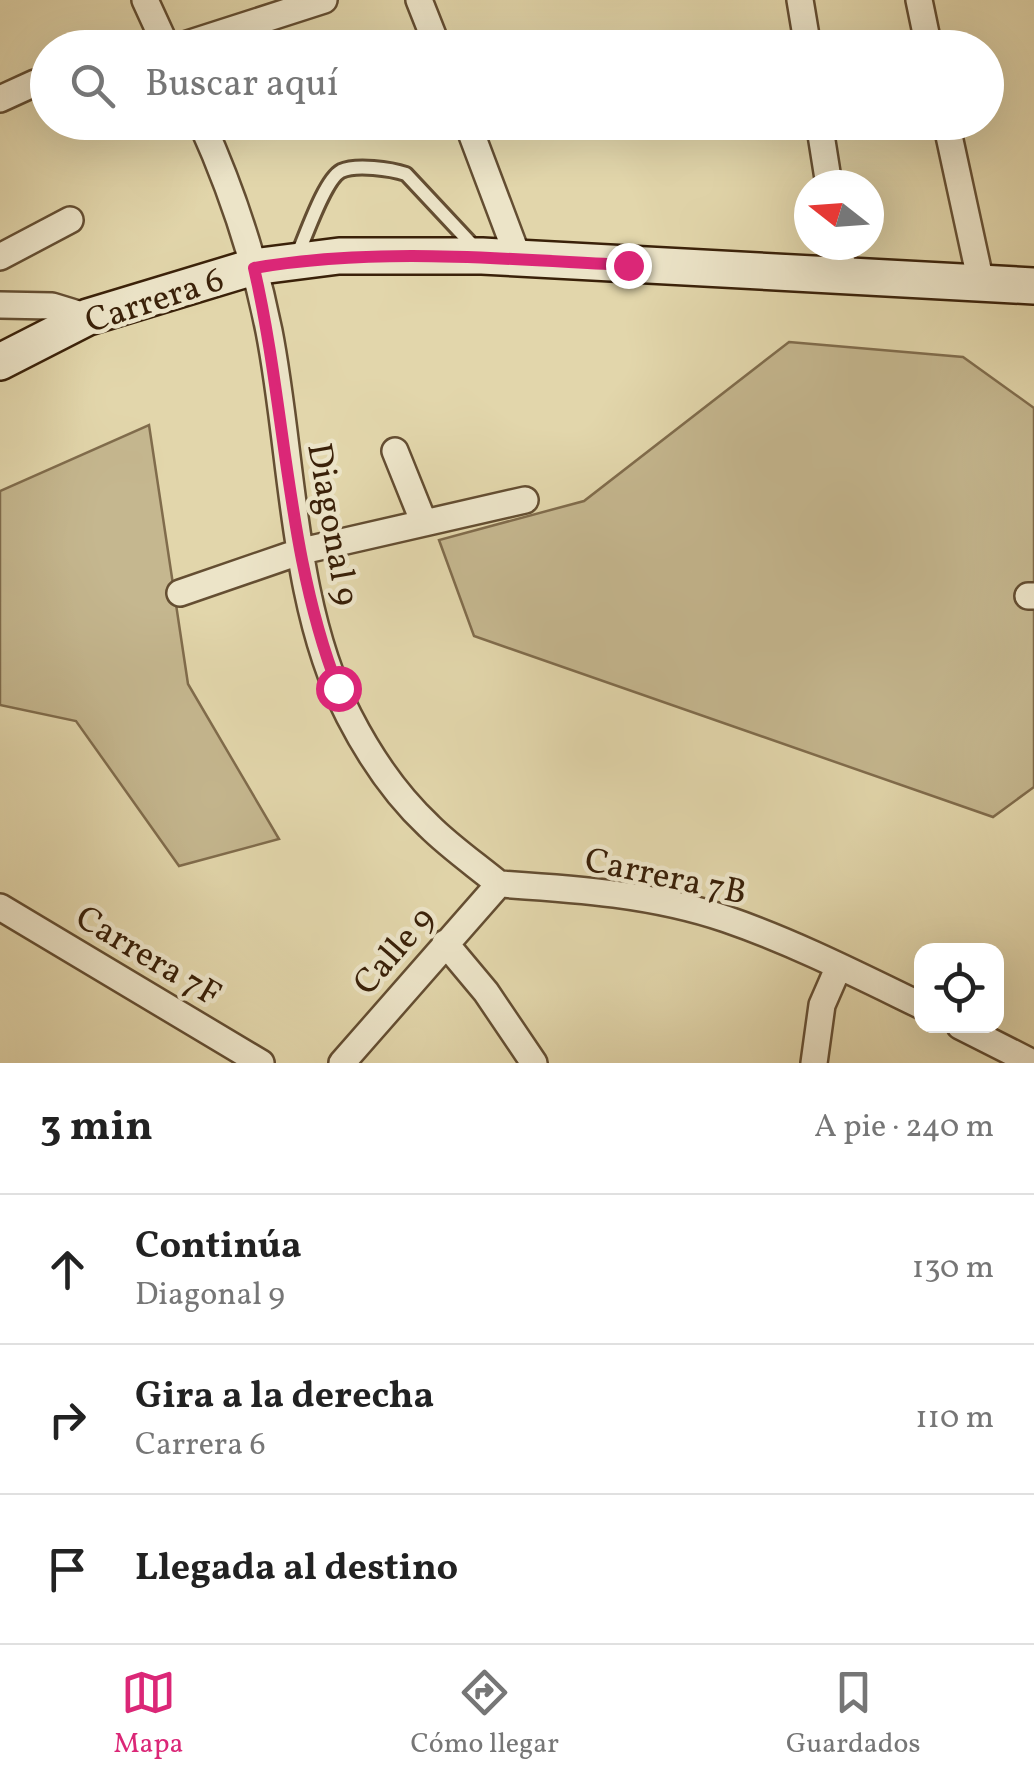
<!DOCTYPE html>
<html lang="es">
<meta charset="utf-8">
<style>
body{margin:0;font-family:Vollkorn,serif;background:#f6f6f6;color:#222}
.controls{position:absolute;right:30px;bottom:30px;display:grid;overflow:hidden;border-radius:20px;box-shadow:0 10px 40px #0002}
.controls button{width:90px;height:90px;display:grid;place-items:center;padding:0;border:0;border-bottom:2px solid #e0e0e0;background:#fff;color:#222;font:50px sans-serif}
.compass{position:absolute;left:794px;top:170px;width:90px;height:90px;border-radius:50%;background:#fff;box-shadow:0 10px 40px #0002;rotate:287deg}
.stop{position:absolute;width:30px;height:30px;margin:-22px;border:8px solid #db2777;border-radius:50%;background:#fff}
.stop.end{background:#db2777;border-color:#fff;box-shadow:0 2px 10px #0008}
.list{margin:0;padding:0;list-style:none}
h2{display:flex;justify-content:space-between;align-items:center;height:130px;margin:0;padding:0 40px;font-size:42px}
h2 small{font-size:32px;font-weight:400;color:#767676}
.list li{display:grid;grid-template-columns:65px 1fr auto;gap:30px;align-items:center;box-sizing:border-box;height:150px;padding:0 40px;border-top:2px solid #e0e0e0}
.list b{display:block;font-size:38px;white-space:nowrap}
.list p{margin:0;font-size:32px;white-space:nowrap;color:#767676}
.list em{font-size:32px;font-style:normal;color:#767676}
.icon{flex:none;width:55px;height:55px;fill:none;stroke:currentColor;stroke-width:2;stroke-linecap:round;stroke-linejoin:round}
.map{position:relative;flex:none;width:1034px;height:1063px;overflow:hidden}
.search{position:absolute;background:#fff;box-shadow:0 10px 40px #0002;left:30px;right:30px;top:30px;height:110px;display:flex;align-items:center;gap:25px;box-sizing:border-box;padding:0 35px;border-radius:55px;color:#767676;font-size:38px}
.sheet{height:580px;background:#fff}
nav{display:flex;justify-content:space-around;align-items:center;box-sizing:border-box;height:140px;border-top:2px solid #e0e0e0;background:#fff;font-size:28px;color:#767676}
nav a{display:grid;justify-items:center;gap:5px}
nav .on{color:#db2777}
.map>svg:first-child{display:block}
</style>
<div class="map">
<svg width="1034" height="1063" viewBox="0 0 1034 1063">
<rect width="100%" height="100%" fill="#e2d6ab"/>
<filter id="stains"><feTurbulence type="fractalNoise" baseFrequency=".002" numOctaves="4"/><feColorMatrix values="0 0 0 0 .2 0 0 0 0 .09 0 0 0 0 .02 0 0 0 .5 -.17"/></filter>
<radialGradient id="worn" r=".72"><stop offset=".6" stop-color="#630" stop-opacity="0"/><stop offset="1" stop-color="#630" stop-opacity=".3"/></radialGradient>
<path fill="#c5b78f" stroke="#806c4c" stroke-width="2.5" d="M789,342L963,357L1034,408V787L993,817L474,636L439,540L584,501Z
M149,425L188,684L279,839L179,866L76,721L0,705V491Z"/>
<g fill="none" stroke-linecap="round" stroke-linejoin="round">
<g stroke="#644e32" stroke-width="18">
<path id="lane" d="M296,258C305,239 324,180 341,171C356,164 391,169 406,174L478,251"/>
</g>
<g stroke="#644e32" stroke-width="30">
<path id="street" d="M145,0L167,48
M419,0L438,48
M800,0L808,48
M919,0L929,48
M175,48L324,0
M0,99L35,83
M201,122C231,188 255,261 269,331C293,453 291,604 349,716C369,755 397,796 429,826C450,847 476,865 499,884
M467,122L519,260
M819,122L829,185
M946,122L981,283
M839,245L844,276
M0,257L70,220
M0,305L52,306L88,317
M395,451L424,523
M180,593L302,551L525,500
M1028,596H1034
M499,884C575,889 653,894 726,919C793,942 858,975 922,1006
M0,907L261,1063
M445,943L486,992L534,1063
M960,1026L1033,1063
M342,1063L499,884
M814,1063L822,1005L839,966"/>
</g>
<g stroke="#3a2109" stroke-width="40">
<path id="secondary" d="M0,362L88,317L253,267L339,256H482L1034,286"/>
</g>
<use href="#lane" stroke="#ece4c8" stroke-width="12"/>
<use href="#street" stroke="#ece4c8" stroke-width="25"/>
<use href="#secondary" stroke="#ece4c8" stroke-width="35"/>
</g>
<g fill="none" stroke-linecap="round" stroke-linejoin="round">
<path stroke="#db2777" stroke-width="12" d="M338,688C286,555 286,406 254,268C378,247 502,259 628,265"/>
</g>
<g text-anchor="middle" stroke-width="9" stroke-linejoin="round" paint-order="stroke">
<g font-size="35" fill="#3a2109" stroke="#ece4c8">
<text transform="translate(154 299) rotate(-18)" y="12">Carrera 6</text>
<text transform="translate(334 524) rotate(80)" y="12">Diagonal 9</text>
<text transform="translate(666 875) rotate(12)" y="12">Carrera 7B</text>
<text transform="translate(393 950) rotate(-49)" y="12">Calle 9</text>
<text transform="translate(149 955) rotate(31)" y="12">Carrera 7F</text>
</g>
</g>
<rect width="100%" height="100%" filter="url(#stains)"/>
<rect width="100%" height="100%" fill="url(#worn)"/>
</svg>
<div class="controls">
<button><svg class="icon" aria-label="locate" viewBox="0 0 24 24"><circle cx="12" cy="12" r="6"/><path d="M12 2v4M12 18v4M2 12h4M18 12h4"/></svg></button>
</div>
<svg class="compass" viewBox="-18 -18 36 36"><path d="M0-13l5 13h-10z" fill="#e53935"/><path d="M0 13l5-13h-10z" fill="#767676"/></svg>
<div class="stop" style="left:338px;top:688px"></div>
<div class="stop end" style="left:628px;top:265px"></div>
<div class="search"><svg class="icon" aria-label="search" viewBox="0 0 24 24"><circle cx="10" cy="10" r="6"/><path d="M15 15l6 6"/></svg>Buscar aquí</div>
</div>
<section class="sheet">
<h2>3 min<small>A pie · 240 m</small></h2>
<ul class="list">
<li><svg class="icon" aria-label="ahead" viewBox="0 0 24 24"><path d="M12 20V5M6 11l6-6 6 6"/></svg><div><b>Continúa</b><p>Diagonal 9</p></div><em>130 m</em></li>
<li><svg class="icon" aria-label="right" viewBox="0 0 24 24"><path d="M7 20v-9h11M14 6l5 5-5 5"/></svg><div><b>Gira a la derecha</b><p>Carrera 6</p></div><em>110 m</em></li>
<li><svg class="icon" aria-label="arrive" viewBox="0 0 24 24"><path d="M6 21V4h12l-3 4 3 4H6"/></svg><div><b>Llegada al destino</b></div></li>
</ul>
</section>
<nav>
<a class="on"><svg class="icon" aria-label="map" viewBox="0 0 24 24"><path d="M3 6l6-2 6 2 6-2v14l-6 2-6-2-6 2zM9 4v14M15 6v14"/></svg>Mapa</a>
<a><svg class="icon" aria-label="directions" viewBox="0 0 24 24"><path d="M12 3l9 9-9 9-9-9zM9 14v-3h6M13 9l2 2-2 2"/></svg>Cómo llegar</a>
<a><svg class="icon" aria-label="saved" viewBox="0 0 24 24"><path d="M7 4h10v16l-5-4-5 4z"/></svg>Guardados</a>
</nav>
